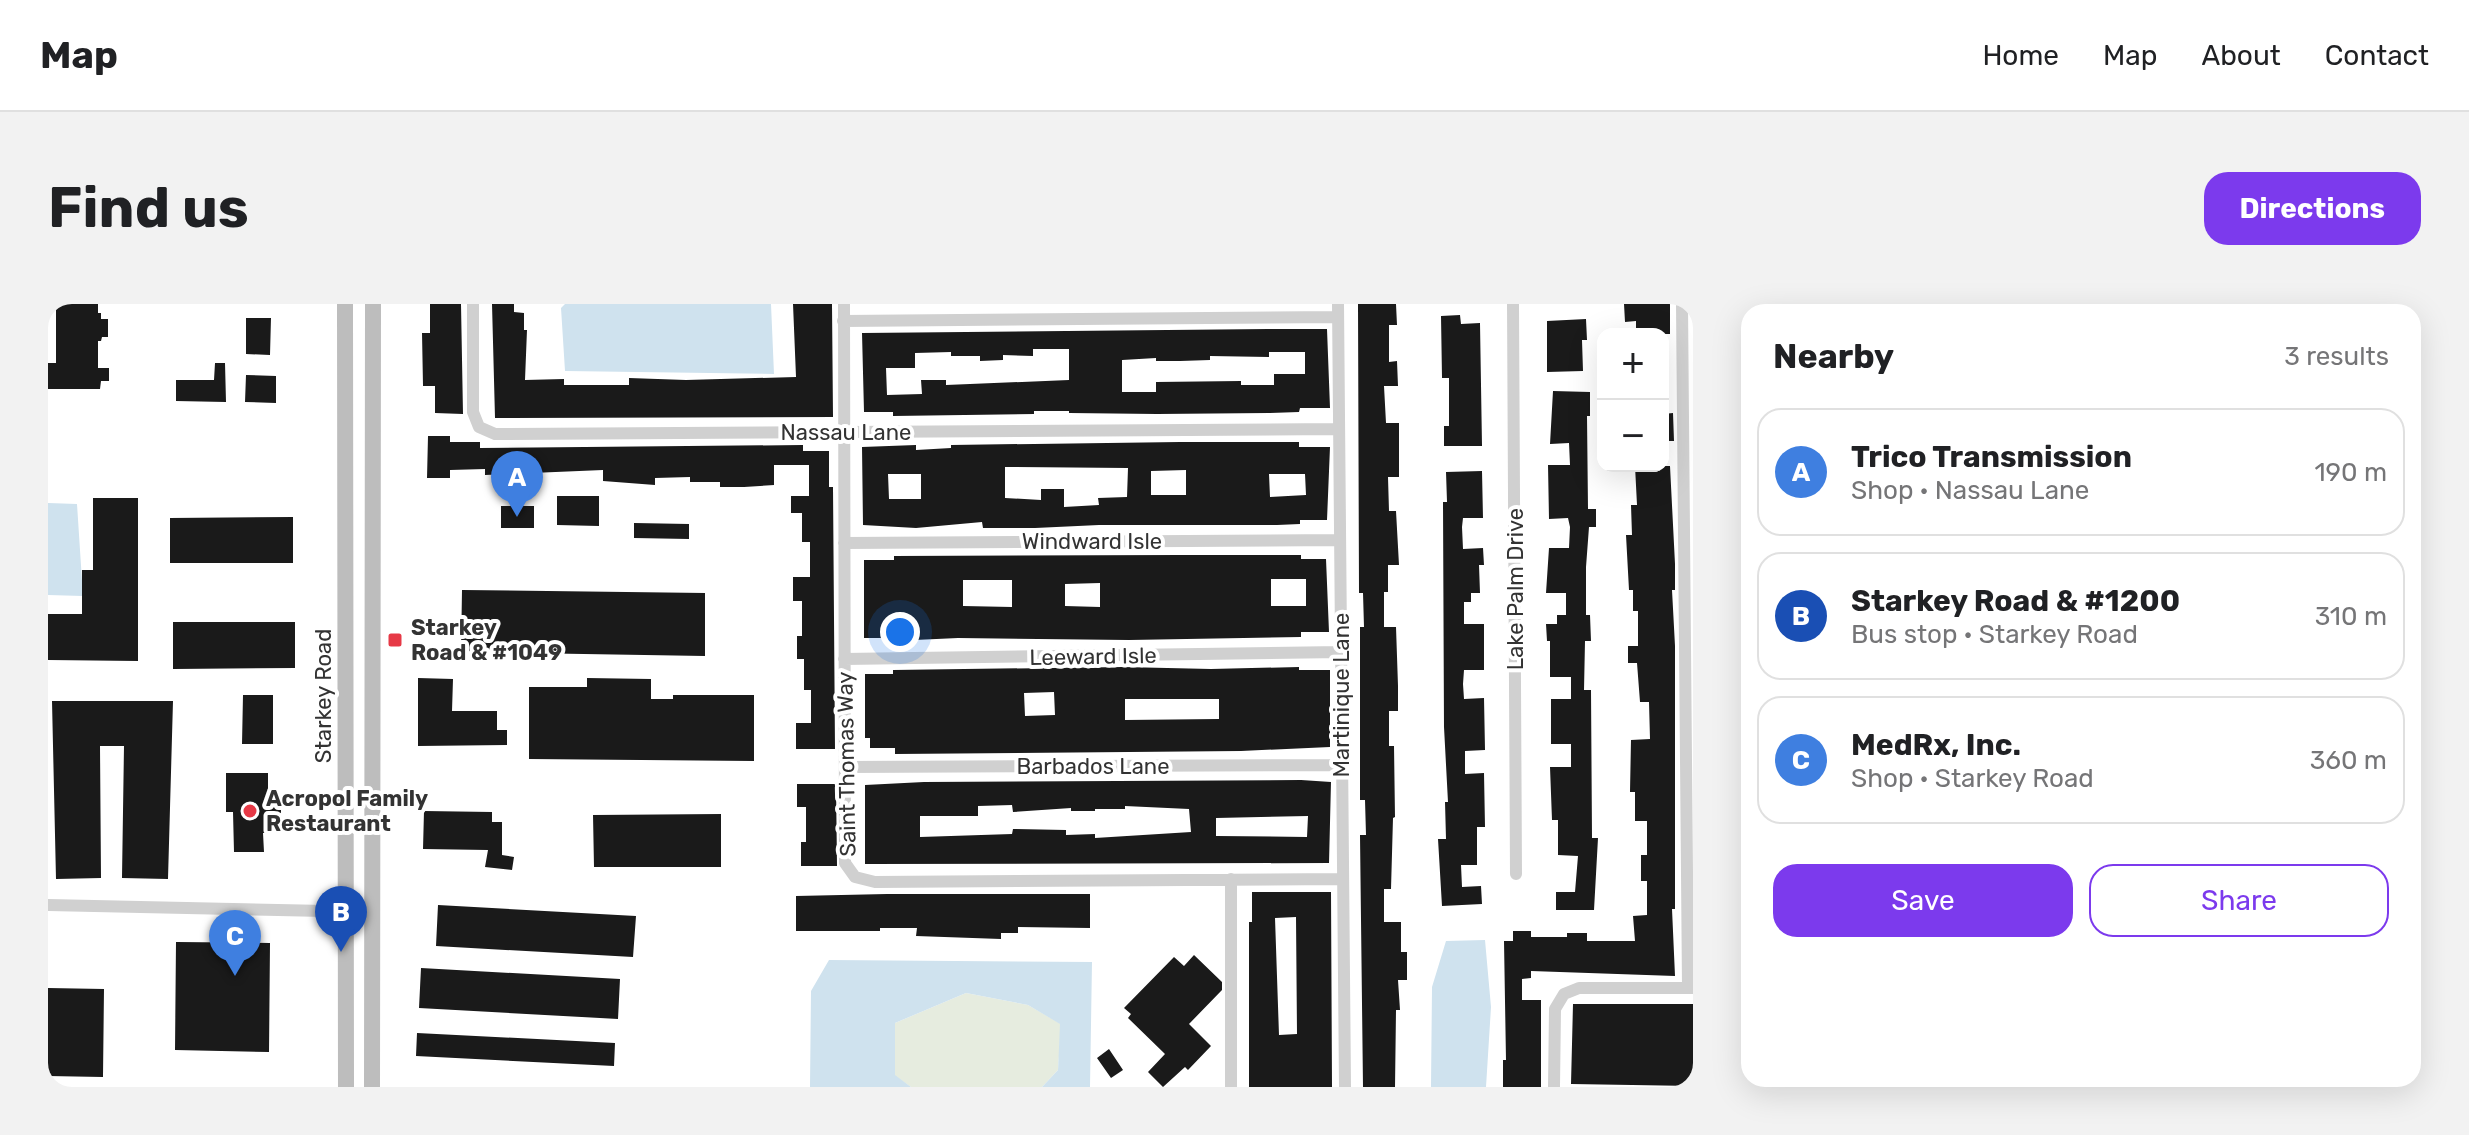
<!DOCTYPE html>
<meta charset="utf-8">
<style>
body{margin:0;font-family:Rubik,sans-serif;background:#f2f2f2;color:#202124}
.controls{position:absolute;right:24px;top:24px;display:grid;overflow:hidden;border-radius:16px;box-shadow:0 8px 32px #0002}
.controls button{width:72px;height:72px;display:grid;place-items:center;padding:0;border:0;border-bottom:2px solid #e0e0e0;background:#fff;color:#202124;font:40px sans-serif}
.you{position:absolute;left:852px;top:328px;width:28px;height:28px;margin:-20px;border:6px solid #fff;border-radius:50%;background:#1a73e8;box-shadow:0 0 0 12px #1a73e833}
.badge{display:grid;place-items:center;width:52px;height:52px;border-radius:50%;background:#7c3aed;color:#fff;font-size:26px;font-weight:700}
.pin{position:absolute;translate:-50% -66px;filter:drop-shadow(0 2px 4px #0008)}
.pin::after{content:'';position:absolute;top:42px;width:28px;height:24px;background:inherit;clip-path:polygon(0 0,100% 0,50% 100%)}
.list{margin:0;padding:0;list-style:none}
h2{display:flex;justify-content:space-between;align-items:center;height:104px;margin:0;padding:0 32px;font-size:34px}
h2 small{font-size:26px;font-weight:400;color:#757577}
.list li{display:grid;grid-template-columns:52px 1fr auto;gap:24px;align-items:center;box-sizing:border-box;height:128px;margin:0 16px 16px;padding:0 16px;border:2px solid #e0e0e0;border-radius:24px}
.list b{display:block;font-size:30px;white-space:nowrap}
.list p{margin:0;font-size:26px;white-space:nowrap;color:#757577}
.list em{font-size:26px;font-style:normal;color:#757577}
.actions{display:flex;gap:16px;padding:24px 32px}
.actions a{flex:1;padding:18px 0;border:2px solid #7c3aed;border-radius:24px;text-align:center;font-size:28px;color:#7c3aed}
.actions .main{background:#7c3aed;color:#fff}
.map{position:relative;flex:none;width:1645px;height:783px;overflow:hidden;border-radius:24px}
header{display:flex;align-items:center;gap:48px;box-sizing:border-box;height:112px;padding:0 40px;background:#fff;border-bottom:2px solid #e0e0e0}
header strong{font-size:38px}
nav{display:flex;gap:44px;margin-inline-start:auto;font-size:28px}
.intro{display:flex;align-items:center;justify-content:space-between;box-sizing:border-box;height:192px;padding:0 48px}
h1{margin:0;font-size:56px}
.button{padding:20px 36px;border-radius:24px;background:#7c3aed;color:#fff;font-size:28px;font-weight:700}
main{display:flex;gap:48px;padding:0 48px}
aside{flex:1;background:#fff;border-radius:24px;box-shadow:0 8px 32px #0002}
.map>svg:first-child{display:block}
</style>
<header>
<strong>Map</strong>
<nav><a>Home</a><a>Map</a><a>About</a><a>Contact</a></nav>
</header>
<div class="intro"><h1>Find us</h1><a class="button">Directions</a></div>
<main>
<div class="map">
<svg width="1645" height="783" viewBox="0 0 1645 783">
<rect width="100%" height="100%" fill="#fff"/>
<path fill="#e6ecdf" d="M918,689L980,701L1013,720L1010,766L994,783H863L847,772V719Z"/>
<path fill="#cfe2ee" d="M517,0H723L726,70L517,67L513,4Z
M0,199L29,200L35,292L0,291Z
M1437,636L1443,703L1438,783H1383L1384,683L1398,637Z
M781,656L1044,658L1042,783H994L1010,766L1012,720L980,701L918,689L847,719V771L863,783H762L763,687Z"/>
<path fill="#1a1a1a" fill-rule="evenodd" d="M8,0H50V9H53V15H60V33H54L53,37H50V64H61V77H53L52,85H0V59H8Z
M382,0H413L415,110L387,109V82H375L374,29H382Z
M444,0H466V8L476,9V26H479L477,76L516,75V81H581V74L638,76L748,73L745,0H784L785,113L447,114Z
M1310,0H1348L1349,21H1341V58L1349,57L1350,82H1336L1338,119H1351V173H1340L1341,207H1348L1351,261H1340V288H1336V323H1348L1350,382V407H1341V442H1346L1347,513L1345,514L1343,585H1336V618H1353V648H1359V676H1350L1352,706H1348L1347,783H1315L1312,531H1318L1317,496H1312V323H1316L1315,289H1311Z
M1576,0H1622V30H1588V17L1577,18Z
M1412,11L1413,20L1432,19L1434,142H1396V122H1401V74H1394L1393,12Z
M198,14H223L222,51L198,50Z
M1538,15L1539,36H1534L1535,67L1499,68V17Z
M1220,25H1279L1282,104H1252L1251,108L1221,109L1109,110L1021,109V107H986V110L845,112V108H816L814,29ZM985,45H1021V76L898,81V76H873L874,90L839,91L838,64H867V49L903,48V52H932V57L955,56V51L985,52ZM1221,48H1257V70H1226V81H1193V77L1108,78V88H1074V56L1108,54V57H1132L1162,56V52L1221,53Z
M167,59H177L178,98L128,97V76H166Z
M198,71L228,72V99L197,98Z
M1505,87L1542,88V112H1539L1540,205H1548V223H1541L1538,263V311H1542L1543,337H1537L1536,386H1543L1544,534H1550L1546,606H1508V588H1527L1530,552L1510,551V516H1504L1502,463H1523V440H1503V395H1523V373H1502V337H1499L1498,320H1509V311H1518V289H1498L1501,244H1521L1522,223L1520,214L1501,215L1500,161H1522L1521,139L1502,140Z
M1625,109L1626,137H1615V110Z
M380,132H402V138H432V144L755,141V147H781V183H785L787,445H748V419H763V386H756V355H749V332H754V297H745V273H762V238H754V209H743V192H761V161H726V181L696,183H672V178H642V173L607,174V181L555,177V166L437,171V165L402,166V174H379Z
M1132,138H1251V143H1282L1279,216H1252V220L1229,221H1051L987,224H935L934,218L868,224L815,221L814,143L868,141V146L903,144V141ZM957,163L1080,164L1079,193L1050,194L1051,201L1016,203V185H993V196L957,194ZM1138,166V191H1103V167ZM840,170H873V195H841ZM1221,170H1257L1258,191L1222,193Z
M1587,162H1622L1627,260V286H1624L1627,342V605H1624L1627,672L1483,667V674L1474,675V696H1493V783H1455V756H1458L1456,637H1465V627H1483V633H1519V629H1539V637H1587L1585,612L1599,611V577H1593V551H1599V517H1587V488H1582L1583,436L1602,435L1601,398H1592L1589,359H1580V342H1590V307H1585V286H1581L1578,231H1584L1583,201H1589Z
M1434,167L1435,214H1415L1414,223L1415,245L1435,244L1436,261H1431L1432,289H1423V298H1416V320H1436V366H1416L1415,380L1416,395L1436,394L1437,446L1417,447V470L1436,469L1437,523H1429V561H1413L1414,583L1433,582L1434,600L1394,602L1390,535H1398L1397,498H1400L1396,423L1395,198H1399L1398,168Z
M509,192H551V222L509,221Z
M45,194H90V357L0,356V310H34V266H45Z
M453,202H486V224H453Z
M245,213V259H122V214Z
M586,219L641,220V235L586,234Z
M1134,251H1253V255H1278L1281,328H1253V333L1081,336L910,334L845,337V334H816V256H846V252ZM1223,275H1258V302H1223ZM915,276H964V303L915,302ZM1052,279V303L1017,302V280Z
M414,286L657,289V352L413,348Z
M125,318H247V364L125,365Z
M1075,363L1163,365L1251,363V366H1282V443L1193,447L847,450V444H822V434H817V370H845V366ZM1006,388L1007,411L977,412L976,389ZM1077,395H1171V415L1077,416Z
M370,374L405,375L404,407H449V426H459V441L370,442Z
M539,374L603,375V395H625V391H706V457L481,455V383H539Z
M195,391H225V440H194Z
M4,397H125L120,575L74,574L76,442H52L53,574L8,575Z
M178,469H220V494H233V529H215L216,548H186L185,508H178Z
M1253,476L1283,478L1281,559L817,560V481L876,478ZM964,501L965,508L1023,504V507H1047V505H1077V502L1141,505L1143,528L1047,534V530L1018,531V526L965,525L964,530L872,533V512H930V502ZM1260,512L1259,533L1168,532V514Z
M749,480H788L789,562H753V538H758V503H749Z
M376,507L444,508V518H454V551L466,553L464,566L437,563L440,546L375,545Z
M673,510V563H546L545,511Z
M1204,588H1283L1284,783H1201V618H1204ZM1248,613L1249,730L1231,731L1227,614Z
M839,590H1042V624L970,623V629H953V635L868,632L869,624H832V627H748V592Z
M390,601L588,612L585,653L388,642Z
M128,638L222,639L221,748L127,746Z
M1146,651L1174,678V686L1141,720L1163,742L1140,766L1137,763L1115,783L1100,768L1117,750L1080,714L1083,710L1076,704L1126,653L1136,662Z
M373,664L572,675L570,715L371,704Z
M0,684L56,685L55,773L0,772Z
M1525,700H1645V782L1523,780Z
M369,729L567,739L566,762L368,752Z
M1061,745L1075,766L1063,774L1049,754Z"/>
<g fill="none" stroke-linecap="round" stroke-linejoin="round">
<path stroke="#d0d0d0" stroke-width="12" d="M425,0V108L431,123L447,130L1291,125
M796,0L797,559L807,573L827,578L1295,575
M1290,0L1297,783
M1465,0L1468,570
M1634,0L1640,684
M795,17L1290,13
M796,239L1292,236
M796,355L1293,348
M797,463L1294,461
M1183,575V783
M0,601L325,608
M1506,783L1507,705L1516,690L1531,684H1645"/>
<path stroke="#bdbdbd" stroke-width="16" d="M297,0L298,783
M324,783L325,0"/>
</g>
<g fill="#e63946" stroke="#fff" stroke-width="3">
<rect x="339" y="328" width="16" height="16" rx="4"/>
<circle cx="202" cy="507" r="8"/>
</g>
<g text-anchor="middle" stroke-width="8" stroke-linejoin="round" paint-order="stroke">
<g font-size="22" fill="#333" stroke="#fff">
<text x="798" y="136">Nassau Lane</text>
<text x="1044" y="245">Windward Isle</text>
<text transform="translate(1467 285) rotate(-90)" y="8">Lake Palm Drive</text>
<text transform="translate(1045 352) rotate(-1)" y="8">Leeward Isle</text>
<text transform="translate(1293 391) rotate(-90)" y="8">Martinique Lane</text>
<text transform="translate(275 392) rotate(-90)" y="8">Starkey Road</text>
<text transform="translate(798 460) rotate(-91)" y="8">Saint Thomas Way</text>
<text x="1045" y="470">Barbados Lane</text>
</g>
<g font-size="22" font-weight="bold" fill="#333" stroke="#fff" text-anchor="start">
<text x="363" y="331">Starkey<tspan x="363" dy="25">Road &amp; #1049</tspan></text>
<text x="218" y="502">Acropol Family<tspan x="218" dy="25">Restaurant</tspan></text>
</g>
</g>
</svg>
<div class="controls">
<button>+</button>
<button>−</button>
</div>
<div class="you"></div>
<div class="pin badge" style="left:469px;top:213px;background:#3f7fe0">A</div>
<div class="pin badge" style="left:293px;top:648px;background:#1a4fb4">B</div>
<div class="pin badge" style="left:187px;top:672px;background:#3f7fe0">C</div>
</div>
<aside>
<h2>Nearby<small>3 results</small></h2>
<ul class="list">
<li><span class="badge" style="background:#3f7fe0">A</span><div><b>Trico Transmission</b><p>Shop · Nassau Lane</p></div><em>190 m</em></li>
<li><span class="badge" style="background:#1a4fb4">B</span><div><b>Starkey Road &amp; #1200</b><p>Bus stop · Starkey Road</p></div><em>310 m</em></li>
<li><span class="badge" style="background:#3f7fe0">C</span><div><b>MedRx, Inc.</b><p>Shop · Starkey Road</p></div><em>360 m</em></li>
</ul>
<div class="actions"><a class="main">Save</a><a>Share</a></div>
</aside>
</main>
